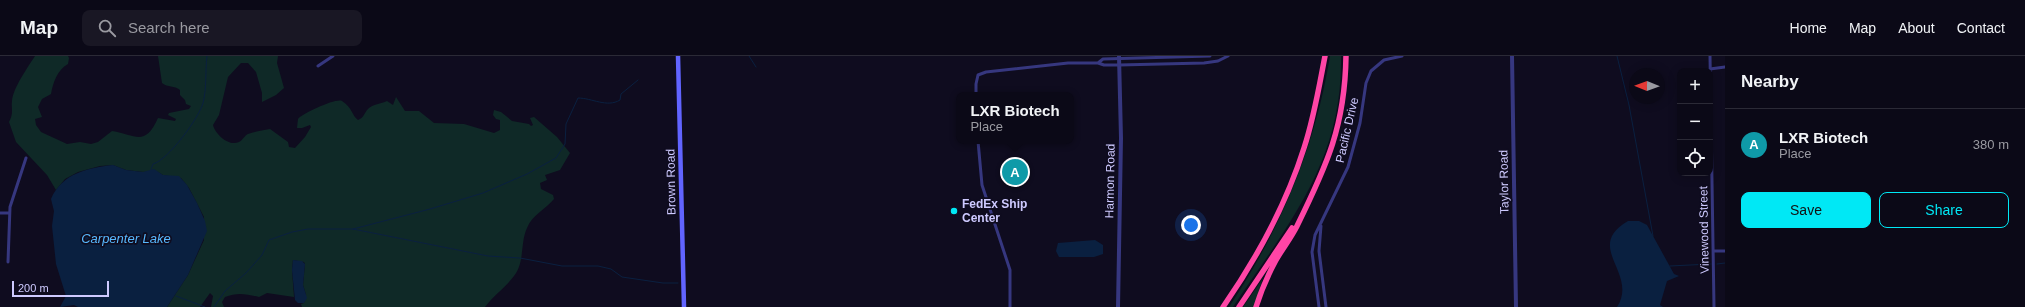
<!DOCTYPE html>
<meta charset="utf-8">
<style>
body{margin:0;font-family:Arial,sans-serif;background:#191724;color:#f1f3f6}
.controls{position:absolute;right:12px;top:12px;display:grid;overflow:hidden;border-radius:8px;box-shadow:0 2px 10px #0003}
.controls button{width:36px;height:36px;display:grid;place-items:center;padding:0;border:0;border-bottom:1px solid #2b2a36;background:#0b0917;color:#f1f3f6;font:20px sans-serif}
.compass{position:absolute;left:1629px;top:12px;width:36px;height:36px;border-radius:50%;background:#0b0917;box-shadow:0 2px 10px #0003;rotate:271deg}
.scale{position:absolute;left:12px;bottom:10px;width:97px;box-sizing:border-box;padding-left:4px;border:2px solid #cecaff;border-top:0;font-size:11px;line-height:14px;white-space:nowrap;color:#cecaff;-webkit-text-stroke:3px #0f0c1f;paint-order:stroke}
.you{position:absolute;left:1191px;top:169px;width:14px;height:14px;margin:-10px;border:3px solid #fff;border-radius:50%;background:#1a73e8;box-shadow:0 0 0 6px #1a73e833}
.badge{display:grid;place-items:center;width:26px;height:26px;border-radius:50%;background:#00e8f5;color:#fff;font-size:13px;font-weight:700}
.pin{position:absolute;translate:-50% -50%;border:2px solid #fff;box-shadow:0 1px 4px #0006}
.popup{position:absolute;left:956px;top:36px;width:118px;height:52px;box-sizing:border-box;display:grid;place-content:center;border-radius:8px;background:#0b0917;filter:drop-shadow(0 1px 3px #0005);font-size:13px;white-space:nowrap;color:#9a9aa1}
.popup b{font-size:15px;color:#f1f3f6}
.popup::after{content:'';position:absolute;left:50%;top:100%;margin-left:-8px;border:8px solid transparent;border-top-color:#0b0917}
.list{margin:0;padding:0;list-style:none}
h2{display:flex;justify-content:space-between;align-items:center;height:52px;margin:0;padding:0 16px;font-size:17px}
h2 small{font-size:13px;font-weight:400;color:#9a9aa1}
.list li{display:grid;grid-template-columns:26px 1fr auto;gap:12px;align-items:center;box-sizing:border-box;height:72px;padding:0 16px;border-top:1px solid #2b2a36}
.list b{display:block;font-size:15px;white-space:nowrap}
.list p{margin:0;font-size:13px;white-space:nowrap;color:#9a9aa1}
.list em{font-size:13px;font-style:normal;color:#9a9aa1}
.actions{display:flex;gap:8px;padding:12px 16px}
.actions a{flex:1;padding:9px 0;border:1px solid #00e8f5;border-radius:8px;text-align:center;font-size:14px;color:#00e8f5}
.actions .main{background:#00e8f5;color:#111}
.icon{flex:none;width:22px;height:22px;fill:none;stroke:currentColor;stroke-width:2;stroke-linecap:round;stroke-linejoin:round}
.map{position:relative;flex:none;width:1725px;height:251px;overflow:hidden}
header{display:flex;align-items:center;gap:24px;box-sizing:border-box;height:56px;padding:0 20px;background:#0b0917;border-bottom:1px solid #2b2a36}
header strong{font-size:19px}
nav{display:flex;gap:22px;margin-inline-start:auto;font-size:14px}
.search{width:280px;height:36px;background:#191724;display:flex;align-items:center;gap:10px;box-sizing:border-box;padding:0 14px;border-radius:8px;color:#9a9aa1;font-size:15px}
main{display:flex}
aside{flex:1;background:#0b0917}
.map>svg:first-child{display:block}
</style>
<header>
<strong>Map</strong>
<div class="search"><svg class="icon" aria-label="search" viewBox="0 0 24 24"><circle cx="10" cy="10" r="6"/><path d="M15 15l6 6"/></svg>Search here</div>
<nav><a>Home</a><a>Map</a><a>About</a><a>Contact</a></nav>
</header>
<main>
<div class="map">
<svg width="1725" height="251" viewBox="0 0 1725 251">
<rect width="100%" height="100%" fill="#0f0c1f"/>
<path fill="#0f2927" d="M35,0H68L69,2L68,8C57,14 53,27 51,38L42,43L38,51L42,61L35,63L36,69L41,76L67,88L80,86L91,88L98,86L112,75C136,79 145,91 158,62L175,65L176,63L168,59L169,57L189,53L191,50L186,48L185,44L180,39V34C174,29 168,32 162,27L158,0H278L277,7L284,32L276,39L262,46V37L256,16L248,7H241L228,21L219,59L213,69C215,78 229,91 239,86C243,84 244,80 248,78C255,76 262,74 270,73L288,86L289,91L295,92L305,81L311,71L310,69L302,72H297L298,63C303,57 336,42 342,45C352,51 352,60 358,64C364,62 364,57 368,53C373,48 381,48 387,45L393,49L396,41L405,55H419L434,67L464,68L494,77L500,74V64L496,63L493,59L494,54L501,56L512,65L529,68L531,70L533,69L530,62L534,61L557,81L570,97L560,114L545,119L547,124L540,127L541,133L553,139L554,143C545,154 532,159 527,172C520,187 525,206 514,220C506,231 493,240 485,251H302L301,248L304,247L306,239L303,229L305,208L304,206L293,204L292,214L294,241L267,237L259,241C247,238 237,236 225,241L222,246L224,251H211L213,240L210,237L200,251H167L188,219L204,184V161L189,132L181,122L163,119L156,115L143,116L126,114L113,109L100,110L78,116L65,123L56,134L47,119L16,86L9,66C14,56 11,54 12,45C13,32 28,11 35,0Z
M1330,0H1341C1343,106 1288,168 1233,251H1229C1280,174 1315,92 1330,0Z
M1263,222L1254,251H1243Z"/>
<path fill="#0a2040" d="M113,109L126,114L143,116L154,113L163,119L179,120L187,129L197,147L205,165L207,175L188,219L167,251H78L74,249L60,251L66,240L56,208L52,170L54,155L51,143C62,117 88,112 113,109Z
M1628,165H1639L1647,169L1674,218L1679,220L1667,225L1660,249L1663,251H1617C1639,217 1583,191 1628,165Z
M1095,184L1103,189V198L1094,201H1059L1056,195L1058,187Z
M293,204L302,205L305,208L303,229L307,242L304,247H298L295,244L292,214Z"/>
<g fill="none" stroke-linecap="round" stroke-linejoin="round">
<path stroke="#0a2040" stroke-width="1" d="M749,0L756,11
M1617,0L1629,49L1653,180
M150,116L153,108C168,104 199,62 203,47C207,32 205,15 207,0
M353,173L430,153L483,137L527,118L556,102L565,88L566,68L578,42C592,42 607,52 620,44L621,38L638,24
M1717,208L1725,207
M1670,210L1711,208
M176,240L205,251
M214,251L225,235L246,217L262,199L269,184L292,176L308,173H353L488,200L520,202L562,210H598L611,213L622,221L663,227H678"/>
<path stroke="#36377f" stroke-width="3" d="M1710,0L1714,251
M1098,7L1103,3L1210,0
M318,10L333,0
M1710,13L1725,11
M976,39V28L978,19L986,16L1068,7H1098L1104,9H1119L1204,7L1218,5L1228,0
M978,85L982,129L1010,214V251
M0,157H9
M1321,170L1319,195L1326,251
M1713,195H1725
M8,206L10,151L26,102
M1319,251L1312,196L1315,179L1348,111L1360,67L1366,27L1371,15L1384,4L1402,0"/>
<path stroke="#36377f" stroke-width="4" d="M1512,0L1516,251
M1118,251L1121,82L1119,0"/>
<path stroke="#6164ff" stroke-width="4.5" d="M678,0L684,251"/>
<path stroke="#ff45a6" stroke-width="5.5" d="M1223,251C1257,202 1286,149 1304,92C1314,62 1319,31 1325,0
M1239,251L1292,172
M1256,251C1261,235 1268,219 1276,204C1283,192 1291,182 1297,170C1327,109 1345,70 1346,0"/>
</g>
<circle fill="#00e8f5" stroke="#0f0c1f" stroke-width="1.5" cx="954" cy="155" r="4"/>
<g text-anchor="middle" stroke-width="3.5" stroke-linejoin="round" paint-order="stroke">
<g font-size="12" fill="#cecaff" stroke="#0f0c1f">
<text transform="translate(1347 74) rotate(-77)" y="4">Pacific Drive</text>
<text transform="translate(1110 125) rotate(-89)" y="4">Harmon Road</text>
<text transform="translate(671 126) rotate(-91)" y="4">Brown Road</text>
<text transform="translate(1504 126) rotate(-91)" y="4">Taylor Road</text>
<text transform="translate(1704 174) rotate(-91)" y="4">Vinewood Street</text>
</g>
<g font-size="12" font-weight="bold" fill="#cecaff" stroke="#0f0c1f" text-anchor="start">
<text x="962" y="152">FedEx Ship<tspan x="962" dy="14">Center</tspan></text>
</g>
<g font-size="13" font-style="italic" fill="#58b9ff" stroke="#0f0c1f">
<text x="126" y="187">Carpenter Lake</text>
</g>
</g>
</svg>
<div class="controls">
<button>+</button>
<button>−</button>
<button><svg class="icon" aria-label="locate" viewBox="0 0 24 24"><circle cx="12" cy="12" r="6"/><path d="M12 2v4M12 18v4M2 12h4M18 12h4"/></svg></button>
</div>
<svg class="compass" viewBox="-18 -18 36 36"><path d="M0-13l5 13h-10z" fill="#e53935"/><path d="M0 13l5-13h-10z" fill="#9a9aa1"/></svg>
<div class="scale">200 m</div>
<div class="you"></div>
<div class="pin badge" style="left:1015px;top:116px;background:#0f9aa8">A</div>
<div class="popup"><b>LXR Biotech</b>Place</div>
</div>
<aside>
<h2>Nearby<small></small></h2>
<ul class="list">
<li><span class="badge" style="background:#0f9aa8">A</span><div><b>LXR Biotech</b><p>Place</p></div><em>380 m</em></li>
</ul>
<div class="actions"><a class="main">Save</a><a>Share</a></div>
</aside>
</main>
